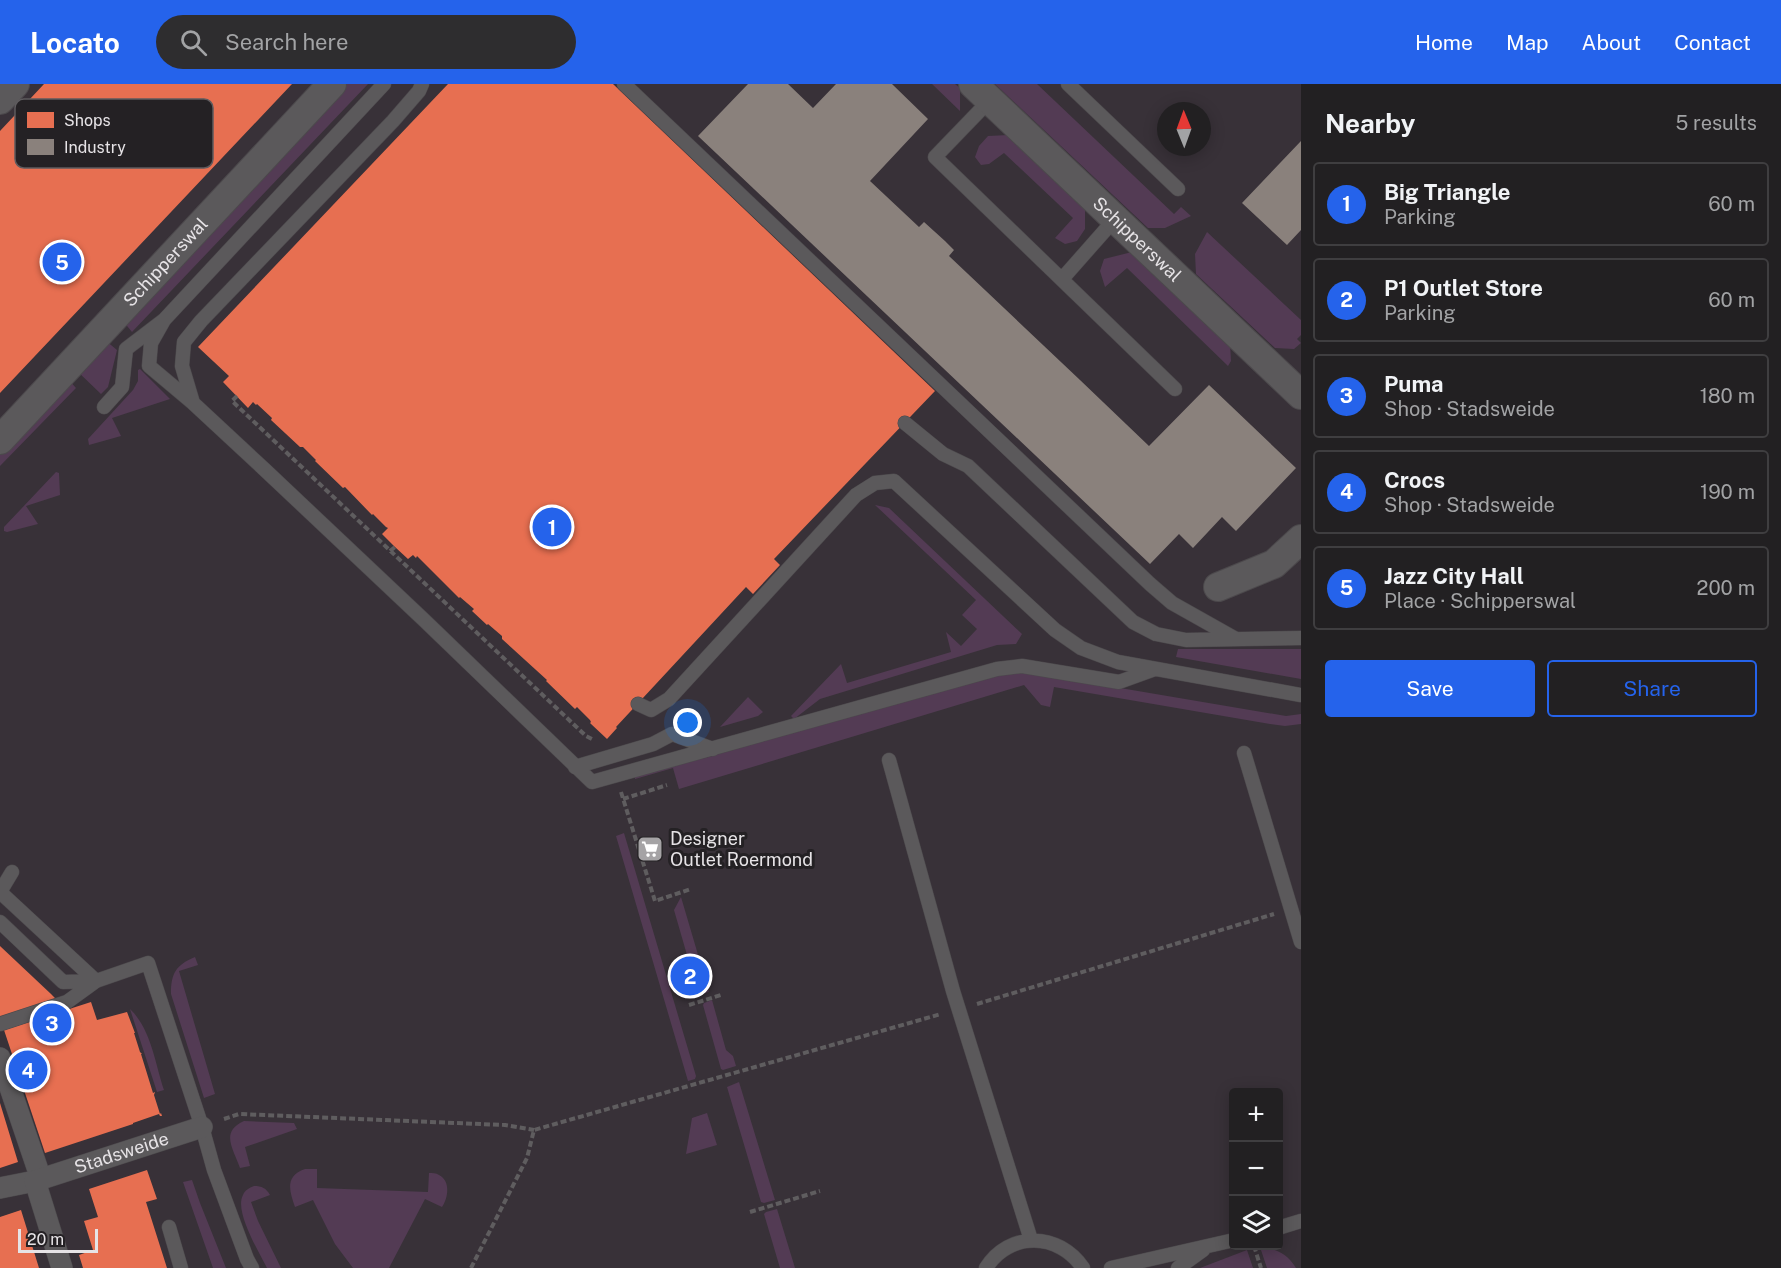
<!DOCTYPE html>
<meta charset="utf-8">
<style>
body{margin:0;font-family:"Public Sans",sans-serif;background:#2e2d2f;color:#f1f3f6}
.controls{position:absolute;right:18px;bottom:18px;display:grid;overflow:hidden;border-radius:6px;box-shadow:0 3px 15px #0003}
.controls button{width:54px;height:54px;display:grid;place-items:center;padding:0;border:0;border-bottom:2px solid #3f3e40;background:#222022;color:#f1f3f6;font:30px sans-serif}
.compass{position:absolute;left:1157px;top:18px;width:54px;height:54px;border-radius:50%;background:#222022;box-shadow:0 3px 15px #0003;rotate:359deg}
.scale{position:absolute;left:18px;bottom:15px;width:80px;box-sizing:border-box;padding-left:6px;border:3px solid #e6e3e6;border-top:0;font-size:16px;line-height:21px;white-space:nowrap;color:#e6e3e6;-webkit-text-stroke:4px #242124;paint-order:stroke}
.you{position:absolute;left:688px;top:639px;width:21px;height:21px;margin:-15px;border:4px solid #fff;border-radius:50%;background:#1a73e8;box-shadow:0 0 0 9px #1a73e833}
.badge{display:grid;place-items:center;width:39px;height:39px;border-radius:50%;background:#2563eb;color:#fff;font-size:20px;font-weight:700}
.pin{position:absolute;translate:-50% -50%;border:3px solid #fff;box-shadow:0 2px 6px #0006}
.list{margin:0;padding:0;list-style:none}
h2{display:flex;justify-content:space-between;align-items:center;height:78px;margin:0;padding:0 24px;font-size:26px}
h2 small{font-size:20px;font-weight:400;color:#a2a3a5}
.list li{display:grid;grid-template-columns:39px 1fr auto;gap:18px;align-items:center;box-sizing:border-box;height:84px;margin:0 12px 12px;padding:0 12px;border:2px solid #3f3e40;border-radius:6px}
.list b{display:block;font-size:22px;white-space:nowrap}
.list p{margin:0;font-size:20px;white-space:nowrap;color:#a2a3a5}
.list em{font-size:20px;font-style:normal;color:#a2a3a5}
.actions{display:flex;gap:12px;padding:18px 24px}
.actions a{flex:1;padding:14px 0;border:2px solid #2563eb;border-radius:6px;text-align:center;font-size:21px;color:#2563eb}
.actions .main{background:#2563eb;color:#fff}
.icon{flex:none;width:33px;height:33px;fill:none;stroke:currentColor;stroke-width:2;stroke-linecap:round;stroke-linejoin:round}
.map{position:relative;flex:none;width:1301px;height:1184px;overflow:hidden}
header{display:flex;align-items:center;gap:36px;box-sizing:border-box;height:84px;padding:0 30px;background:#2563eb;color:#fff}
header strong{font-size:28px}
nav{display:flex;gap:33px;margin-inline-start:auto;font-size:21px}
.search{width:420px;height:54px;background:#2e2d2f;display:flex;align-items:center;gap:15px;box-sizing:border-box;padding:0 21px;border-radius:33px;color:#a2a3a5;font-size:22px}
main{display:flex}
aside{flex:1;background:#222022}
.map>svg:first-child{display:block}
</style>
<header>
<strong>Locato</strong>
<div class="search"><svg class="icon" aria-label="search" viewBox="0 0 24 24"><circle cx="10" cy="10" r="6"/><path d="M15 15l6 6"/></svg>Search here</div>
<nav><a>Home</a><a>Map</a><a>About</a><a>Contact</a></nav>
</header>
<main>
<div class="map">
<svg width="1301" height="1184" viewBox="0 0 1301 1184">
<rect width="100%" height="100%" fill="#2d2b2d"/>
<path fill="#383138" fill-rule="evenodd" d="M0,0H1301V1184H0ZM1166,27H1202V63H1166ZM1234,1008H1278V1162H1234Z"/>
<path fill="#533b54" d="M347,0H368L132,248L123,237Z
M932,0H955L960,4V27Z
M995,0H1037L1174,130L1181,123L1191,132L1165,144H1148Z
M1009,51L1085,123V145L1077,157L1065,160L1055,154L1073,134L1004,69L989,80L981,81L975,73L979,62L988,52Z
M1207,148L1301,236V251L1297,255L1301,259L1294,265L1275,264L1196,190L1195,170Z
M1132,168L1230,259L1231,277L1228,282L1127,184L1105,203L1100,187L1104,175Z
M105,256L117,266L108,303L101,310L76,286Z
M140,285L170,315L112,334L121,352L89,361L88,355L133,306L138,297V286Z
M68,295L76,304L0,382V366Z
M56,388L59,389L60,411L26,422L38,440L7,448L4,447V443Z
M875,421L889,424L1022,550L1016,560L997,561L820,615L794,635L791,632L841,580L847,599L951,568L946,548L961,562L977,545L962,531L976,516Z
M1178,565H1301V595L1176,573Z
M1020,587L1286,632L1301,630V640L1285,642L1270,640L1054,603L1050,623L1041,621L1024,601L679,705L673,684L635,695L634,690L672,679L705,674L986,591Z
M748,613L763,628L758,632L720,643Z
M624,749L696,992L695,995L688,997L616,752Z
M681,813L709,908L701,910L698,909L674,826Z
M195,873L198,881L179,887L215,1010L204,1014L171,910C171,889 176,881 195,873Z
M712,916L726,966L733,972L736,982L723,986L721,985L703,921L704,919Z
M130,925C151,945 155,979 164,1006L157,1008Z
M739,998L775,1116L764,1119L761,1118L727,1003Z
M707,1029L717,1061L686,1070L692,1034Z
M244,1037L294,1039L297,1045L245,1063L250,1082L240,1084C233,1064 220,1048 244,1037Z
M305,1085H317V1104L428,1108L429,1089C432,1089 436,1089 439,1091C451,1097 448,1114 442,1123L425,1115L389,1184H353L335,1160L313,1116L295,1123C289,1106 285,1092 305,1085Z
M192,1096L200,1119L226,1184H213L183,1098Z
M254,1102C262,1102 266,1104 270,1111L251,1118L258,1137L281,1184H267C259,1168 234,1127 243,1111C245,1106 249,1104 254,1102Z
M777,1125L795,1184H780L764,1130L766,1128Z
M1260,1163C1277,1165 1287,1169 1296,1184H1267Z
M1247,1166L1253,1184H1200Z"/>
<path fill="#e76f51" d="M44,0H292L0,309V47Z
M448,0H613L935,307L774,475L780,481L753,510L746,503L616,643L617,644L607,655L590,639L591,638L590,636L577,623L575,625L546,597L547,596L502,555V552L488,540L487,541L472,527L474,525L460,513L459,514L417,472L416,474L413,471L408,475L395,463L382,450L388,444L386,443L373,430L372,431L345,403L343,404L315,377L316,376L303,363H300L271,336L272,334L257,320L256,321L253,318L248,324L223,298L229,292L198,263Z
M0,862L51,910L56,915L0,934Z
M91,918L97,936L127,928L135,949H134L140,968L142,970H141L153,1009L155,1008L154,1011L160,1030L161,1029L162,1032H160L159,1030L133,1039V1040L45,1069L4,946Z
M0,1019L18,1078L0,1084Z
M147,1086L157,1115L146,1118L167,1184H83L79,1171L93,1166L84,1137L98,1133L89,1105Z
M21,1126L39,1184H0V1133Z"/>
<path fill="#8a817c" d="M748,0H788L813,24L836,0H892L928,35L870,97L919,143L924,138L945,157L954,166L949,172L1080,296L1149,362L1209,301L1296,384L1236,447L1222,433L1193,464L1179,450L1150,480L698,52Z
M1301,57V146L1287,161L1242,119Z"/>
<g fill="none" stroke-linecap="round" stroke-linejoin="round">
<g stroke="#4c494c" stroke-width="15">
<path id="service" d="M624,0L1150,500L1172,519L1236,555
M1068,0L1178,105
M990,16L935,73L1175,305
M1062,195L1115,135
M164,236L151,259L149,282L193,319L264,385L424,536L592,698L997,585L1022,582L1119,598L1155,585
M193,319L182,282L184,258L201,237L393,37L419,7L422,0
M104,323L122,303L126,265L164,236L384,0
M905,339L943,370L968,382L1133,538L1156,550L1186,556L1301,554
M638,620L651,626L669,615L856,411L875,399L894,397L1055,546L1081,564L1118,578L1301,611
M1244,669L1301,858
M889,676L953,907L1031,1156
M575,683L653,660L672,650L713,665
M12,788L0,808L96,897
M0,838L63,898L96,897
M0,940L67,918L96,897L148,879L202,1043L214,1086L247,1175L252,1184
M169,1143L181,1184
M1278,1144L1301,1137
M986,1184C1009,1147 1059,1148 1083,1184
M1111,1184L1234,1156
M1178,1184L1203,1166"/>
</g>
<g stroke="#4c494c" stroke-width="22">
<g id="pedestrian">
<path d="M0,974L41,1095"/>
<path d="M0,1104L35,1097"/>
<path id="s1" d="M62,1184L35,1097L202,1043"/>
</g>
</g>
<g stroke="#4c494c" stroke-width="30">
<g id="minor">
<path id="s2" d="M973,0L1301,311"/>
<path d="M0,16L15,0"/>
<path id="s3" d="M0,356L332,0"/>
<path d="M1218,503L1274,480L1301,455"/>
</g>
</g>
<path stroke="#5f5d5f" stroke-width="4" stroke-dasharray="6 3" stroke-linecap="butt" d="M237,312L232,317L586,652L594,656
M390,467L395,463
M621,708L655,817L691,805
M623,715L667,701
M977,920L1274,830
M689,921L721,911
M224,1035L239,1030L505,1041L534,1046
M750,1128L820,1107
M1254,1162L1261,1184
M471,1184L527,1074L534,1046L941,930"/>
<use href="#service" stroke="#5b595b" stroke-width="14"/>
<use href="#pedestrian" stroke="#5b595b" stroke-width="21"/>
<use href="#minor" stroke="#5b595b" stroke-width="28"/>
</g>
<defs>
<g id="supermarket-square" transform="scale(1.35)"><rect x="-9" y="-9" width="18" height="18" rx="4" fill="#a5a3a5" stroke="#242124"/><path d="M-6-5.5h2.5l.6 2H6L4.5 2H-2.5L-4.4-4H-6ZM-1.5 3.2a1.3 1.3 0 1 0 .1 0ZM3 3.2a1.3 1.3 0 1 0 .1 0Z" fill="#fff"/></g>
</defs>
<g fill-rule="evenodd">
<use href="#supermarket-square" x="650" y="765"/>
</g>
<g text-anchor="middle" stroke-width="6" stroke-linejoin="round" paint-order="stroke">
<g font-size="18" fill="#e6e3e6" stroke="#242124">
<text dy="6" stroke="none"><textPath href="#s2" startOffset="226">Schipperswal</textPath></text>
<text dy="6" stroke="none"><textPath href="#s3" startOffset="243">Schipperswal</textPath></text>
<text dy="6" stroke="none"><textPath href="#s1" startOffset="182">Stadsweide</textPath></text>
</g>
<g font-size="18" fill="#e6e3e6" stroke="#242124" text-anchor="start">
<text x="670" y="761">Designer<tspan x="670" dy="21">Outlet Roermond</tspan></text>
</g>
</g>
<rect x="15" y="15" width="198" height="69" rx="9" fill="#242124" stroke="#5e5b5e" stroke-width="1.5"/>
<rect x="27" y="28" width="27" height="16" fill="#e76f51"/>
<rect x="27" y="55" width="27" height="16" fill="#8a817c"/>
<g font-size="16" fill="#e6e3e6">
<text x="64" y="42">Shops</text>
<text x="64" y="69">Industry</text>
</g>
</svg>
<div class="controls">
<button>+</button>
<button>−</button>
<button><svg class="icon" aria-label="layers" viewBox="0 0 24 24"><path d="M12 4l9 5-9 5-9-5zM3 14l9 5 9-5"/></svg></button>
</div>
<svg class="compass" viewBox="-18 -18 36 36"><path d="M0-13l5 13h-10z" fill="#e53935"/><path d="M0 13l5-13h-10z" fill="#a2a3a5"/></svg>
<div class="scale">20 m</div>
<div class="you"></div>
<div class="pin badge" style="left:552px;top:443px">1</div>
<div class="pin badge" style="left:690px;top:892px">2</div>
<div class="pin badge" style="left:52px;top:939px">3</div>
<div class="pin badge" style="left:28px;top:986px">4</div>
<div class="pin badge" style="left:62px;top:178px">5</div>
</div>
<aside>
<h2>Nearby<small>5 results</small></h2>
<ul class="list">
<li><span class="badge">1</span><div><b>Big Triangle</b><p>Parking</p></div><em>60 m</em></li>
<li><span class="badge">2</span><div><b>P1 Outlet Store</b><p>Parking</p></div><em>60 m</em></li>
<li><span class="badge">3</span><div><b>Puma</b><p>Shop · Stadsweide</p></div><em>180 m</em></li>
<li><span class="badge">4</span><div><b>Crocs</b><p>Shop · Stadsweide</p></div><em>190 m</em></li>
<li><span class="badge">5</span><div><b>Jazz City Hall</b><p>Place · Schipperswal</p></div><em>200 m</em></li>
</ul>
<div class="actions"><a class="main">Save</a><a>Share</a></div>
</aside>
</main>
